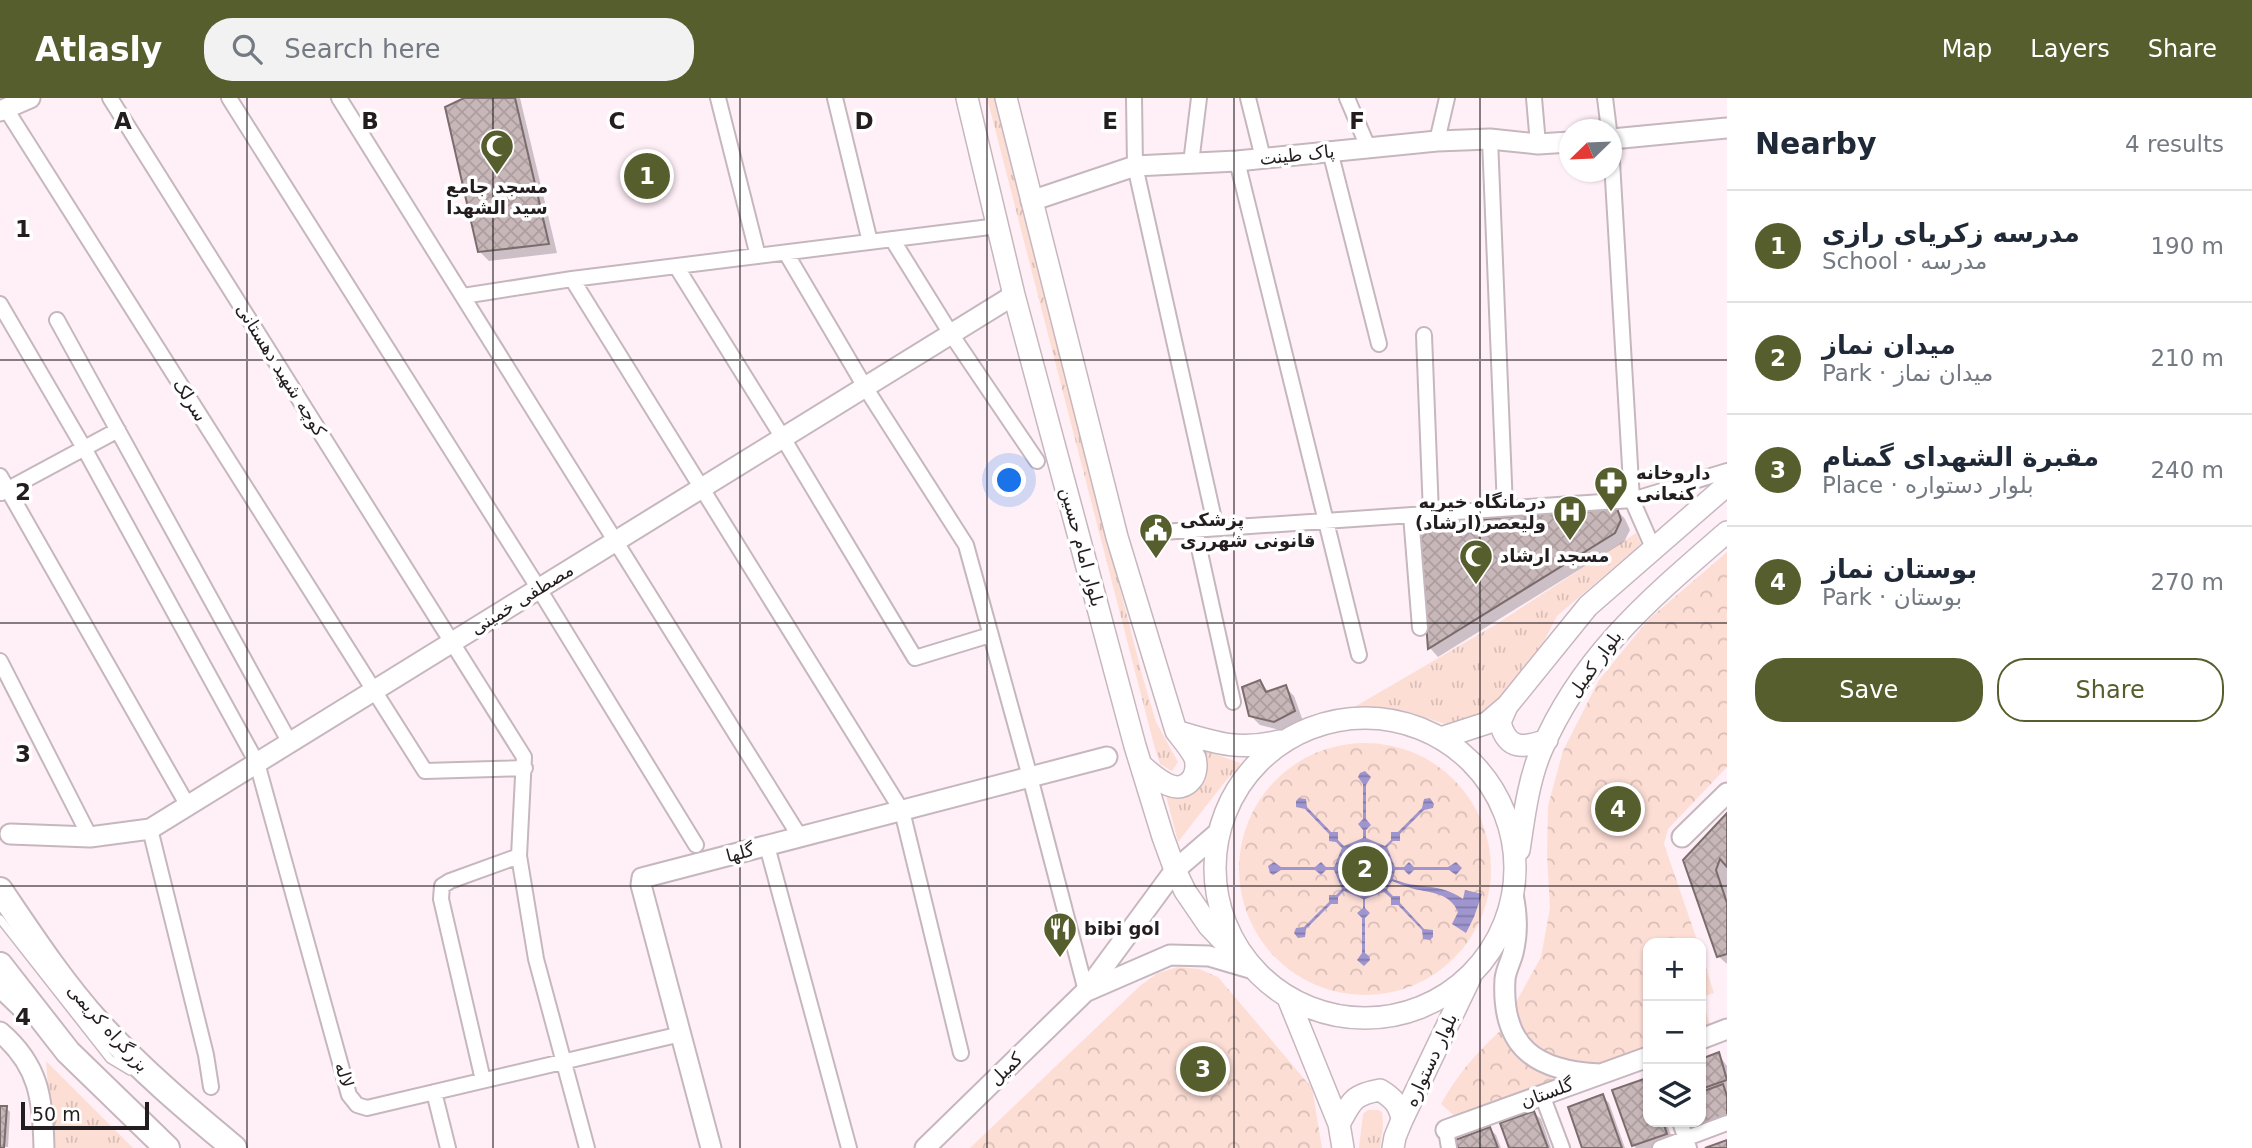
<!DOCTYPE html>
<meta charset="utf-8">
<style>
body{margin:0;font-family:"DejaVu Sans",Vazirmatn,sans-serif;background:#f2f2f3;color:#1f2937}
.controls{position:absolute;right:21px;bottom:21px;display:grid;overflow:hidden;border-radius:14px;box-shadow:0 2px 5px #0004}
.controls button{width:63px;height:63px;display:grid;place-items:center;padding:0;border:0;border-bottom:2px solid #e0e1e3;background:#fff;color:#1f2937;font:35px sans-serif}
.compass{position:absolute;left:1559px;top:21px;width:63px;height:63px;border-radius:50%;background:#fff;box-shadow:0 2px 5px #0004;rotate:247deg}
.scale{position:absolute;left:21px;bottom:18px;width:128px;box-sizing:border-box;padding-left:7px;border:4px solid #231d20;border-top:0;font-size:19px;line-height:24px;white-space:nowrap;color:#231d20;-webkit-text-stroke:5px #fff;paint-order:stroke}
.you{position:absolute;left:1010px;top:383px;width:24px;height:24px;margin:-18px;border:5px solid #fff;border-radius:50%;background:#1a73e8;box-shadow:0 0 0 10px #1a73e833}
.badge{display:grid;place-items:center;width:46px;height:46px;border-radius:50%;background:#575e2d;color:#fff;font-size:23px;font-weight:700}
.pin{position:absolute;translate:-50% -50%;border:4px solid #fff;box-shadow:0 2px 7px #0006}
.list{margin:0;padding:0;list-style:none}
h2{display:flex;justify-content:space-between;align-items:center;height:91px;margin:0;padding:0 28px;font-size:30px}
h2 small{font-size:23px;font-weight:400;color:#747a83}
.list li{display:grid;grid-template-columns:46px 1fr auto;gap:21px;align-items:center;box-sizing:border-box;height:112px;padding:0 28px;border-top:2px solid #e0e1e3}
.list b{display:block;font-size:26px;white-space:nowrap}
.list p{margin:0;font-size:23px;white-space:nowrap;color:#747a83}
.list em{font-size:23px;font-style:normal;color:#747a83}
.actions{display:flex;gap:14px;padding:21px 28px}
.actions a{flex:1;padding:16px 0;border:2px solid #575e2d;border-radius:28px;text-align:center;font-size:24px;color:#575e2d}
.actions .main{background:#575e2d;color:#fff}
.icon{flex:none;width:38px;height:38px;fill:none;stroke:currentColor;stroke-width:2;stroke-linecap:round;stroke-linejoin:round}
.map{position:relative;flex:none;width:1727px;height:1050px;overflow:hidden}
header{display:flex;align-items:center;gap:42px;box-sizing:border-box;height:98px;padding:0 35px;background:#575e2d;color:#fff}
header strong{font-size:33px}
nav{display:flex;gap:38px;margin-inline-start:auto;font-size:24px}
.search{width:490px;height:63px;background:#f2f2f3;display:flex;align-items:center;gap:18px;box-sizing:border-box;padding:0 24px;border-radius:28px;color:#747a83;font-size:26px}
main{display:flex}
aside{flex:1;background:#fff}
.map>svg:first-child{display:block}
</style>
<header>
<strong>Atlasly</strong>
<div class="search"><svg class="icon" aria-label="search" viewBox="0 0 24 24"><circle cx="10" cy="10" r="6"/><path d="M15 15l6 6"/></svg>Search here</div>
<nav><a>Map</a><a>Layers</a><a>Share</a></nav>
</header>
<main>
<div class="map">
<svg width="1727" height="1050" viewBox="0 0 1727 1050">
<defs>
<pattern id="grass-tufts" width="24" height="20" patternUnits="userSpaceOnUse" patternTransform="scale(1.75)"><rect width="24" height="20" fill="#fcded5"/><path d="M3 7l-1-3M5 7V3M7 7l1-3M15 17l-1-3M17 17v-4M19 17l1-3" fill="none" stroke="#d8beb7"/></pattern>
<pattern id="park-crowns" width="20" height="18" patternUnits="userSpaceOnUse" patternTransform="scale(1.75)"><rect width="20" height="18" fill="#fcded5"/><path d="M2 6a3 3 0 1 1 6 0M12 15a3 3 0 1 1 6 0" fill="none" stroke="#d8beb7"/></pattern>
<pattern id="water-rules" width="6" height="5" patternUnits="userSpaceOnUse" patternTransform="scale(1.75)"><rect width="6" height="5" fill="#9f95cf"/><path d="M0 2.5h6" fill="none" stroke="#8179a8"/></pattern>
<pattern id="building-cross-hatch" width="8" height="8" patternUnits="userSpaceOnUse" patternTransform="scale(1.75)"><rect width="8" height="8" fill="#c8b7b9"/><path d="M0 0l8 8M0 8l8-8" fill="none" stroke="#ac9d9f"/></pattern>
</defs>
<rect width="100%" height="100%" fill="#ffeff7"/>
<path fill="url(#grass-tufts)" d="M987,0H994L1143,580L1156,624L1178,664L1172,673L1160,666L1154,647Z
M1636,435L1641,446L1557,518L1529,572L1485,615L1451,628L1402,612L1351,611L1495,527Z
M1196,649L1240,665L1239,670L1228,680L1178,744L1164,690L1180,696Z
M46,963L133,1050H53Z
M1368,1012H1378L1382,1014L1383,1028L1380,1050H1359L1363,1016Z"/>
<path fill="url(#park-crowns)" d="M1727,454V669L1668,731L1664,746L1698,845H1648V951L1580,971L1563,965L1519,937L1515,906L1541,859L1550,810L1547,757L1548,708L1563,653L1599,582L1648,522Z
M1239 771a126 126 0 1 1 252 0a126 126 0 1 1-252 0Z
M1701,854L1714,895L1702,899L1710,928L1701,931Z
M1178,869L1199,871L1218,879L1312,990L1322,1050H970L1141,887L1158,875Z
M1502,931C1508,959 1539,980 1568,980L1457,1020L1441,1006C1457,977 1477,954 1502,931Z"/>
<path fill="url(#water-rules)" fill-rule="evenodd" d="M1365,673L1371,679L1366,687V721L1371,727L1366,732V740L1385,748L1391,742V734H1398L1422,710L1424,701L1430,700L1434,706L1433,710L1424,712L1400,736V743H1393L1387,749L1395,769H1404L1409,764L1414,769H1448L1456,764L1462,770L1456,777L1449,772H1414L1409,777L1404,772H1395L1393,781C1418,792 1439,784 1463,801L1465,792L1482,796L1474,819L1466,835L1452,826L1458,814C1450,795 1432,795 1414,791C1407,789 1399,786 1392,783L1387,792L1393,798H1400V805L1424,831L1433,832V839L1430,842L1423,841L1422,832L1398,807H1391V800L1384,794L1365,801V810L1370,815L1365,820V855L1369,858L1370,862L1364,868L1357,862L1362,855V820L1357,815L1363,810V801L1344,793L1338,799V806H1331L1306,831L1305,839L1298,840L1294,835L1296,830L1304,829L1329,804V797H1336L1342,791L1334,772H1326L1321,777L1315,772H1281L1273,777L1270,775L1268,768L1274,764L1281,769H1315L1321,764L1326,769H1334L1342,750L1336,744L1329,743V736L1305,711L1296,709V703L1299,700L1306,701L1307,709L1331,734H1338V742L1344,748L1363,740V732L1358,726L1363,721V686L1358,679L1360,675ZM1357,751L1365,754L1373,751L1377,759L1385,763L1381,771L1384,779L1376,783L1373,791L1364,787L1356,790L1353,782L1345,778L1348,770L1345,762L1353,759Z"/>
<path fill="#0003" d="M468,0H520L557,155L489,163L480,154Z
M1616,411L1625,421L1630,432L1624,444L1438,559L1430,550L1421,431Z
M1260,585L1270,595L1285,589L1294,598L1303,623L1284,633L1260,627L1250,617Z
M1727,717V866L1718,858L1685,762Z
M1377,761L1385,766L1382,773L1385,781L1377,784L1374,791L1367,788L1359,791L1358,789Z
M1718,956L1727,968V1023L1700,1028L1701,963Z
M1646,982L1648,984V1024H1666L1673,1042L1651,1050H1636L1633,1047Z
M1602,998L1609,1005L1625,1050H1584Z
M0,1009L6,1010L10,1014L8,1049L0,1048Z
M1534,1015L1541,1021L1551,1050H1510Z
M1490,1031L1496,1037L1501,1050H1460Z"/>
<path fill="url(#building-cross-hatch)" stroke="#7b6c6d" stroke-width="2" fill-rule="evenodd" d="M464,0H515L549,146L478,154L445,9Z
M1606,407L1617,410L1621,422L1615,435L1428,551L1419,429Z
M1260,582L1266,594L1286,587L1295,613L1274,624L1249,618L1242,589Z
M1727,715V769L1720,761L1716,772L1727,805V856L1717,859L1683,762Z
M1357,750L1365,754L1373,751L1377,759L1385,763L1381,771L1385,779L1376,783L1373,791L1364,787L1356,790L1353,782L1345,778L1348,770L1345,762L1353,759ZM1365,758L1373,762L1377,771L1373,779L1364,783L1356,779L1353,770L1356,762Z
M1365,758L1373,762L1377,771L1373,779L1364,783L1356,779L1353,770L1356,762Z
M1365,761L1372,764L1365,780L1358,777Z
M1719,954L1727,982L1701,991V961Z
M1647,980L1648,1024H1663L1667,1036L1632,1048L1612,992Z
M1723,986L1727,998V1018L1698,1029L1697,1024H1701V994Z
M1603,996L1622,1050H1582L1568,1009Z
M0,1008H7L4,1050H0Z
M1534,1013L1548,1050H1509L1500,1025Z
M1490,1029L1498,1050H1458L1455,1042Z
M1727,1042V1050H1705Z"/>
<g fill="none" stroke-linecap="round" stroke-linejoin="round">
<g stroke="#c6b7bf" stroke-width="10">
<path id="lane" d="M0,821L110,961L130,973"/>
</g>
<g stroke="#c6b7bf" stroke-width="18">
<path id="street" d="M110,0L524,659L519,758L536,861L587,1050
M229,0L539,491L696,747
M339,0L800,739
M718,0L758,158
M835,0L870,144
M1134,0L1135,68L1216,430
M1248,0L1263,60
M1347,0L1368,49
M1534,0L1538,46
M1605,0L1609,32
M6,11L425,673L525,670
M1490,41L1505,410
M1437,43L1447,0
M1330,53L1379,246
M1237,63L1359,557
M1612,64L1632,402L1654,452
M1191,65L1199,0
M892,141L951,236L1037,363
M786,155L865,289L966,447L1030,679L1086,893
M676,168L783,340L915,560L990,537
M572,181L902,713L961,955
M463,198L572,181L998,128
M0,206L84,350L257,665L349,997L357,1007L367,1010L681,936
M57,222L290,645
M1424,237L1431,416
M0,378L188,708
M1,395L118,332
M1411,417L1420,530
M1195,432L1233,604
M1148,435L1632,402L1727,373
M0,563L90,739
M150,731L206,957L211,989
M767,748L849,1050
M483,982L441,801L442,788L450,783L519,758
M434,994L448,1050
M1542,997L1562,1050
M1680,1024L1689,1050
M1446,1032L1449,1050
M1660,1050L1727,1025"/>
</g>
<g stroke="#c6b7bf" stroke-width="23">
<path id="secondary" d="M0,13L30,0
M1612,41L1727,30
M1031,103L1135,68L1237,63L1437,43L1490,41L1538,46L1570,44
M10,736L90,739L150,731L1014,197
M1682,739L1727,695
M1513,796C1517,817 1518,834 1513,855C1511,863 1506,872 1505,881C1501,949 1535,973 1600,976
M0,889L27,915
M1087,893L1170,857L1209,858L1253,871
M0,934C39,967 43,1001 44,1050
M1701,941L1727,931
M1446,1032L1648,959
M711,1050L641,787L642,780L1107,659
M925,1050L1086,893L1175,772L1219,734"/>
</g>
<g stroke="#c6b7bf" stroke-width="24">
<path id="primary" d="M967,0L1014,197L1135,648L1163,739L1175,772L1185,793L1209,828L1231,851
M1006,0L1117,439L1176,633C1182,641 1191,651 1195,660C1197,667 1196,676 1192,681C1177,701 1154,678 1141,667
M1507,608L1500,624C1507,653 1524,650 1547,642
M1215 770a150 150 0 1 1 300 0a150 150 0 1 1-300 0Z
M1176,633C1216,645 1238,653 1280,643
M1441,640L1487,625L1507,608L1588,508L1727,387
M1519,752C1524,719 1528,684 1541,653C1582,557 1651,500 1727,434
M1288,900L1339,1026L1343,1050
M1339,1026C1352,1003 1352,997 1380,992C1393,1000 1400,1007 1402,1022
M1393,1050L1395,1039L1402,1022L1470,880"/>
</g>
<g stroke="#c6b7bf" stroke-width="28">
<path id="highway" d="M0,792C31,838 62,885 99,926C140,971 187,1011 234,1050
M0,867L68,954L167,1050"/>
</g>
<use href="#lane" stroke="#fff" stroke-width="7"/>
<use href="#street" stroke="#fff" stroke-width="14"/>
<use href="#secondary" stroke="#fff" stroke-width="19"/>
<use href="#primary" stroke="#fff" stroke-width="21"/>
<use href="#highway" stroke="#fff" stroke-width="24"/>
</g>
<path fill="none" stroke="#231d20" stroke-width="2" stroke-opacity="0.55" d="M247,0V1050M493,0V1050M740,0V1050M987,0V1050M1234,0V1050M1480,0V1050M0,262H1727M0,525H1727M0,788H1727"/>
<defs>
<g id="mosque-pin" transform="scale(1.75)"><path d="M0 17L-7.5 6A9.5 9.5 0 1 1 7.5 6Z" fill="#575e2d" stroke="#fff"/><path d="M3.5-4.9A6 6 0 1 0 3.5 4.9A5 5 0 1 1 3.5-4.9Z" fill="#fff"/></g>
<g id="pharmacy-pin" transform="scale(1.75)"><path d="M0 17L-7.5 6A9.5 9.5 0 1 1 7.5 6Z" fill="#575e2d" stroke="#fff"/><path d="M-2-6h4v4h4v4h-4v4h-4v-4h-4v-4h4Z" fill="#fff"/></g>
<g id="hospital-pin" transform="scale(1.75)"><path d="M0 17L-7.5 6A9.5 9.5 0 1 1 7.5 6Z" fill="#575e2d" stroke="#fff"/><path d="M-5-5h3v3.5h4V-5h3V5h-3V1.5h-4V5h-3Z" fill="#fff"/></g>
<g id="civic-pin" transform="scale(1.75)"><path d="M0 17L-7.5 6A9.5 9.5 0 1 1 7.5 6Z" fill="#575e2d" stroke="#fff"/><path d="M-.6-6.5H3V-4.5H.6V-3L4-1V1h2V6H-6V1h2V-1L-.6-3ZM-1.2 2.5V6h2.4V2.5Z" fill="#fff"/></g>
<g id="restaurant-pin" transform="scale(1.75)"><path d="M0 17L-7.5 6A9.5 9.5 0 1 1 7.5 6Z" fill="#575e2d" stroke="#fff"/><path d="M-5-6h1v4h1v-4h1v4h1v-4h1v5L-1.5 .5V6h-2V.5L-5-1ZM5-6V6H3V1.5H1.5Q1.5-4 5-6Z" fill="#fff"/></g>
</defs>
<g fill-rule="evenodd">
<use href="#mosque-pin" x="497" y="48"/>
<use href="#pharmacy-pin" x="1611" y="385"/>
<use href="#hospital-pin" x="1570" y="414"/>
<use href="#civic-pin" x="1156" y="432"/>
<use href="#mosque-pin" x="1476" y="458"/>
<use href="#restaurant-pin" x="1060" y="831"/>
</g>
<g text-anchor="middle" stroke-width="7" stroke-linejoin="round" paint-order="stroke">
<g font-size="18" fill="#231d20" stroke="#fff">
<text transform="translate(1297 57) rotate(-6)" y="6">پاک طینت</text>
<text transform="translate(281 272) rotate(58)" y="6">کوچه شهید دهستانی</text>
<text transform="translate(190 302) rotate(58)" y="6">سرلک</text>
<text transform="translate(1082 449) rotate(75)" y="6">بلوار امام حسین</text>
<text transform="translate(522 501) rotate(-32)" y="6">مصطفی خمینی</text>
<text transform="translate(1595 566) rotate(-54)" y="6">بلوار کمیل</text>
<text transform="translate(740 755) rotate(-15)" y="6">گلها</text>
<text transform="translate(108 930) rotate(48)" y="6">بزرگراه کریمی</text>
<text transform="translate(1431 962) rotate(-65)" y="6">بلوار دستواره</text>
<text transform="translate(1006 971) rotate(-44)" y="6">کمیل</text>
<text transform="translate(344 977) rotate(74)" y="6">لاله</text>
<text transform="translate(1547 995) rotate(-20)" y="6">گلستان</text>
</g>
<g font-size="18" font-weight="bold" fill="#231d20" stroke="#fff" text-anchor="start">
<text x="497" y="95" text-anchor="middle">مسجد جامع<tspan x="497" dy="21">سید الشهدا</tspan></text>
<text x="1636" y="381">داروخانه<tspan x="1636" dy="21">کنعانی</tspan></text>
<text x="1546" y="410" text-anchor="end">درمانگاه خیریه<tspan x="1546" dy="21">ولیعصر(ارشاد)</tspan></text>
<text x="1180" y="428">پزشکی<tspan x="1180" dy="21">قانونی شهرری</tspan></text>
<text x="1500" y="464">مسجد ارشاد</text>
<text x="1084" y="837">bibi gol</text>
</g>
</g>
<g font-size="23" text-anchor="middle" font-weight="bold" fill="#231d20" stroke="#fff" stroke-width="7" stroke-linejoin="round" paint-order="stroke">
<text x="123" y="31">A</text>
<text x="370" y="31">B</text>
<text x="617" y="31">C</text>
<text x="864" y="31">D</text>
<text x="1110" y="31">E</text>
<text x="1357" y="31">F</text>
<text x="23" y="139">1</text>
<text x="23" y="402">2</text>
<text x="23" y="664">3</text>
<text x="23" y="927">4</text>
</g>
</svg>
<div class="controls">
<button>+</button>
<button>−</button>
<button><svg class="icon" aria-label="layers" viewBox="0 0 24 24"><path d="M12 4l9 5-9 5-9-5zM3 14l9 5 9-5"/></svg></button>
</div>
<svg class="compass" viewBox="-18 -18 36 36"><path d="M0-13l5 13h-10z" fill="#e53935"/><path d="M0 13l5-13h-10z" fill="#747a83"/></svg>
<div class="scale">50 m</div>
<div class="you"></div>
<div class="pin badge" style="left:647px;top:78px">1</div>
<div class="pin badge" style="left:1365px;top:771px">2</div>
<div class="pin badge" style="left:1203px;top:971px">3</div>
<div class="pin badge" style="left:1618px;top:711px">4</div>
</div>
<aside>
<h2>Nearby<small>4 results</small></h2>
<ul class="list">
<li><span class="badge">1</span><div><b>مدرسه زکریای رازی</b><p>School · مدرسه</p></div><em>190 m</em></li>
<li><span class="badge">2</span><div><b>میدان نماز</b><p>Park · میدان نماز</p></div><em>210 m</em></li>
<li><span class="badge">3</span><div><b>مقبرة الشهدای گمنام</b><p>Place · بلوار دستواره</p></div><em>240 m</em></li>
<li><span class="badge">4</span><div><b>بوستان نماز</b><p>Park · بوستان</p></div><em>270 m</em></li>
</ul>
<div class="actions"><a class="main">Save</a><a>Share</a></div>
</aside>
</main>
